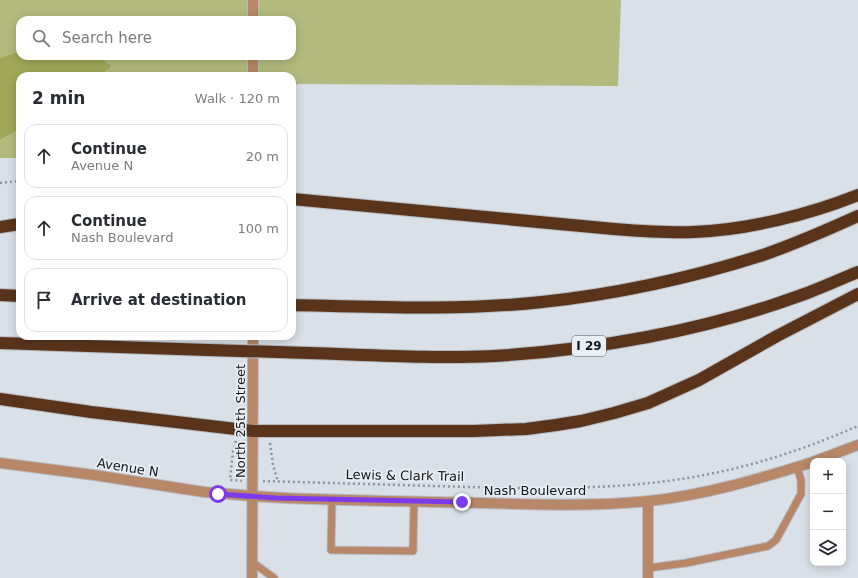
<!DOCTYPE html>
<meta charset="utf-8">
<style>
body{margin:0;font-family:"DejaVu Sans",sans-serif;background:#f7f7f7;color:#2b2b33}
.controls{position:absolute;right:12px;bottom:12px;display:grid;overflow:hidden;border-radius:8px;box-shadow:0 2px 10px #0003}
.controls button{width:36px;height:36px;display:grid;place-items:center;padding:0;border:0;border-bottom:1px solid #e1e1e2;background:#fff;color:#2b2b33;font:20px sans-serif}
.stop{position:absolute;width:12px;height:12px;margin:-9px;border:3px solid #7c3aed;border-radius:50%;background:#fff}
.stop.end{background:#7c3aed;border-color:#fff;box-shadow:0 1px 4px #0008}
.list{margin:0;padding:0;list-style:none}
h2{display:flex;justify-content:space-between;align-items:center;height:52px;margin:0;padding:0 16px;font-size:17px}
h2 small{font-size:13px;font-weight:400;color:#7c7c81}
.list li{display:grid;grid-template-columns:26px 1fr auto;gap:12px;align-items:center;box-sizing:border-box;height:64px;margin:0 8px 8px;padding:0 8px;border:1px solid #e1e1e2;border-radius:12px}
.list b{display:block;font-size:15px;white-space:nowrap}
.list p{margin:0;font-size:13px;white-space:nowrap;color:#7c7c81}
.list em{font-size:13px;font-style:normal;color:#7c7c81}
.icon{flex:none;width:22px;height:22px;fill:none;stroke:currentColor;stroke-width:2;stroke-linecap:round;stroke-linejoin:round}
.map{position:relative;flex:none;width:858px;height:578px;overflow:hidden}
.search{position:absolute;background:#fff;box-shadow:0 2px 10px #0003;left:16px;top:16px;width:280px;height:44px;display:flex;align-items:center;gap:10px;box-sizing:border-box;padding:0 14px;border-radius:12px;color:#7c7c81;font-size:15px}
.panel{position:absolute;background:#fff;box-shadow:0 2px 10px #0003;left:16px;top:72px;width:280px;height:268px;border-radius:12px}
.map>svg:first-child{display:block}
</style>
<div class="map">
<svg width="858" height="578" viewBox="0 0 858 578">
<rect width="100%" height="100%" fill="#dae0e7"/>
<path fill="#b3ba7d" d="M0,0H621L618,86L298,84L292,88V76H100L112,66L98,56H292V20H20V51L0,58Z
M20,129V158H0V140Z"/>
<path fill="#a0a858" d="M20,51V56H98L112,66L100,76H20V129L0,140V58Z"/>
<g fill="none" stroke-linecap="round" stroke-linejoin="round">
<g stroke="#b7bcc2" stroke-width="9">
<path id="service" d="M332,499L331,550L413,551L414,501
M252,562L274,578
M648,568L686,563L768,546L776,540L801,494V480L797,467"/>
</g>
<g stroke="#b7bcc2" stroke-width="12">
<path id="minor" d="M253,20V0
M253,56V76
M0,463L94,475L204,492L253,496
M648,501V578"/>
</g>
<g stroke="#b7bcc2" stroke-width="12">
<path id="tertiary" d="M815,461L858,445
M253,496C314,501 376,500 437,502C507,503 579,508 649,501C705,495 759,479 813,462
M252,578L253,336"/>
</g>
<g stroke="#b7bcc2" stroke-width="14">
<path id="motorway" d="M292,199L614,229C640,231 666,233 693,232C747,230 808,215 858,195
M0,227L20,224
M0,295L20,296
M292,305C375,307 459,311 542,302C617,294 691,278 763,255C795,244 827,230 858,216
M0,343L208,350
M309,353C371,355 433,359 494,356C594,350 702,331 796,297C817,290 838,280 858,272
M0,399L91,412L253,431H474L526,429L556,425L581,421L614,413L648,403L699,380L777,336L858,294"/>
</g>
<path stroke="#8e9297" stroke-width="2.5" stroke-dasharray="2 3" stroke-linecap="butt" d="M0,183L20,181
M236,441L233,451L230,480L242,481
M270,443L273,465L278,482
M263,481C331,483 400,485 469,487C550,489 634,490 714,473C764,463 812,446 858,426"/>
<use href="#service" stroke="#b78768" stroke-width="7"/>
<use href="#minor" stroke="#b78768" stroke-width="10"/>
<use href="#tertiary" stroke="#b78768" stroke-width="10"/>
<use href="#motorway" stroke="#59341b" stroke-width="12"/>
<g stroke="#b7bcc2" stroke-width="14" stroke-linecap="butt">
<path id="motorway-bridge" d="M208,350L309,353"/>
</g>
<use href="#motorway-bridge" stroke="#59341b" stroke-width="12"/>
</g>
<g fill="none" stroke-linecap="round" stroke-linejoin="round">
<path stroke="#7c3aed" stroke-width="5" d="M218,494L276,498L462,502"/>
</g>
<g text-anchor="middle" stroke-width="3.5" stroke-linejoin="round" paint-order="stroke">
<rect fill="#e7eef4" stroke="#54585b" stroke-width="1" x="572" y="336" width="34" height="20" rx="3"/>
<g font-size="12" font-weight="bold" fill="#151719">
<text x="589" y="350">I 29</text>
</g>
<g font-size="13" fill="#151719" stroke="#e7eef4">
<text transform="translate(240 421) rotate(-90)" y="5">North 25th Street</text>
<text transform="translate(128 467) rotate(9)" y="5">Avenue N</text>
<text transform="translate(405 475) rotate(1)" y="5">Lewis &amp; Clark Trail</text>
<text x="535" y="495">Nash Boulevard</text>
</g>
</g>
</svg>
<div class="controls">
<button>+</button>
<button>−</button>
<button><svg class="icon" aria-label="layers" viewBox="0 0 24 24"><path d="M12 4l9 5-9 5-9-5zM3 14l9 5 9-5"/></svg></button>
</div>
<div class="stop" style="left:218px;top:494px"></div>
<div class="stop end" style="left:462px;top:502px"></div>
<div class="search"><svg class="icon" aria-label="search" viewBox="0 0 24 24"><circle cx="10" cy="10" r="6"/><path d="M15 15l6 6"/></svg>Search here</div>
<section class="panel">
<h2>2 min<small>Walk · 120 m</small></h2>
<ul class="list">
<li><svg class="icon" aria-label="ahead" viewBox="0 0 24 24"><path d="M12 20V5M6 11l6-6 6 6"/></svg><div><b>Continue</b><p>Avenue N</p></div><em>20 m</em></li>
<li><svg class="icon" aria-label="ahead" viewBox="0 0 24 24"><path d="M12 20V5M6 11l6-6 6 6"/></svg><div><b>Continue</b><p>Nash Boulevard</p></div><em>100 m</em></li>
<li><svg class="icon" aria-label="arrive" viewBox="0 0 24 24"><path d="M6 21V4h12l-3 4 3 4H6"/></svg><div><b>Arrive at destination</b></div></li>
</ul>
</section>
</div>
